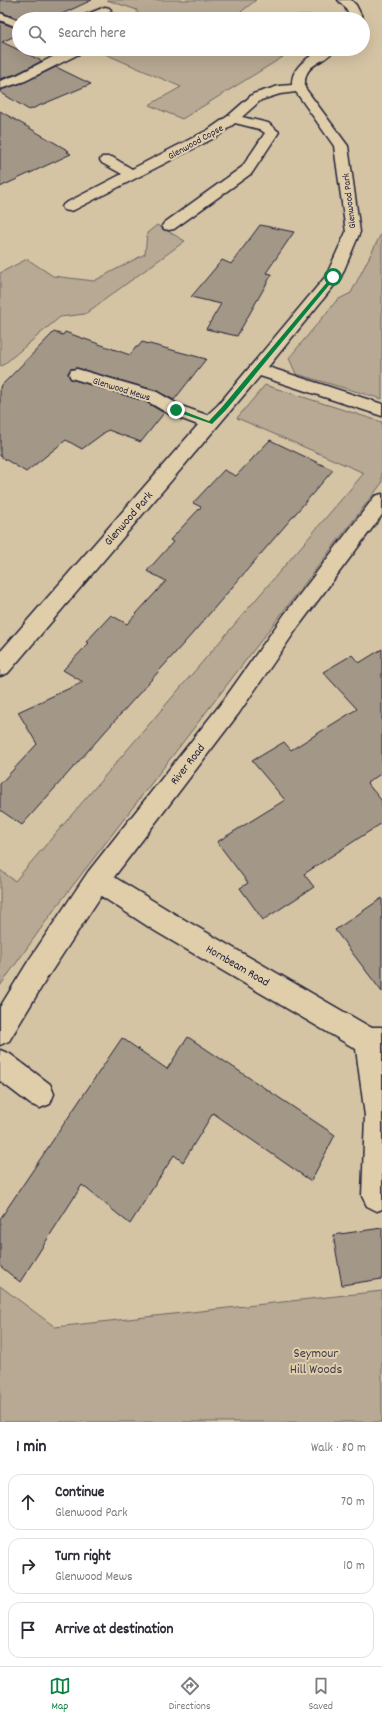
<!DOCTYPE html>
<meta charset="utf-8">
<style>
body{margin:0;font-family:Dekko,sans-serif;background:#f7f7f7;color:#2b2b33}
.stop{position:absolute;width:12px;height:12px;margin:-9px;border:3px solid #0b8043;border-radius:50%;background:#fff}
.stop.end{background:#0b8043;border-color:#fff;box-shadow:0 1px 4px #0008}
.list{margin:0;padding:0;list-style:none}
h2{display:flex;justify-content:space-between;align-items:center;height:52px;margin:0;padding:0 16px;font-size:17px}
h2 small{font-size:13px;font-weight:400;color:#7c7c81}
.list li{display:grid;grid-template-columns:26px 1fr auto;gap:12px;align-items:center;box-sizing:border-box;height:56px;margin:0 8px 8px;padding:0 8px;border:1px solid #e1e1e2;border-radius:12px}
.list b{display:block;font-size:15px;white-space:nowrap}
.list p{margin:0;font-size:13px;white-space:nowrap;color:#7c7c81}
.list em{font-size:13px;font-style:normal;color:#7c7c81}
.icon{flex:none;width:22px;height:22px;fill:none;stroke:currentColor;stroke-width:2;stroke-linecap:round;stroke-linejoin:round}
.map{position:relative;flex:none;width:382px;height:1422px;overflow:hidden}
.search{position:absolute;background:#fff;box-shadow:0 4px 16px #0002;left:12px;right:12px;top:12px;height:44px;display:flex;align-items:center;gap:10px;box-sizing:border-box;padding:0 14px;border-radius:22px;color:#7c7c81;font-size:15px}
.sheet{height:244px;background:#fff}
nav{display:flex;justify-content:space-around;align-items:center;box-sizing:border-box;height:56px;border-top:1px solid #e1e1e2;background:#fff;font-size:11px;color:#7c7c81}
nav a{display:grid;justify-items:center;gap:2px}
nav .on{color:#0b8043}
.map>svg:first-child{display:block}
</style>
<div class="map">
<svg width="382" height="1422" viewBox="0 0 382 1422">
<rect width="100%" height="100%" fill="#d5c4a4"/>
<filter id="ink" filterUnits="userSpaceOnUse"><feTurbulence type="fractalNoise" baseFrequency=".025" numOctaves="2"/><feDisplacementMap in="SourceGraphic" scale="8" xChannelSelector="R" yChannelSelector="G"/><feConvolveMatrix kernelMatrix="1 2 1 2 8 2 1 2 1" color-interpolation-filters="sRGB"/></filter>
<g filter="url(#ink)">
<path fill="#b7a993" stroke="#6c6667" d="M107,0H256L232,19H138L137,10Z
M253,49L283,57L182,119L149,105L181,87L96,50Z
M157,225L185,241L85,314L60,317L2,366L0,365V273L27,259L53,276L94,281L145,254L147,233Z
M381,234H382V399L296,374L289,358L337,300L351,293Z
M265,385L382,422V483L54,910L0,986V870L15,881L364,473L237,418Z
M0,1286L55,1327L382,1291V1422H0Z"/>
<path fill="#a39787" stroke="#22223b" d="M0,0H92L51,19H19L0,12Z
M310,15L305,19H251L252,17Z
M0,22L19,29V34L2,42L42,61L16,74L0,79Z
M56,67L91,84L29,110L0,92V90L25,82Z
M0,111L69,151L67,152L71,154L0,187Z
M260,225L294,232L266,273L272,274L237,336L206,329L221,304L191,297L222,260L231,264Z
M54,332L63,335L65,332L130,355L136,347H138L142,342L206,359L174,400L157,391L77,368L71,369L68,373L71,379L144,401L164,413L141,442L108,430L82,449L66,440L26,472L0,456V387Z
M270,440L333,470L192,634L22,825L0,810V784L37,744L18,712L83,682L63,670L89,643L86,642L111,615L127,624L166,581L147,571L173,542L170,540L201,507L193,503L224,470L236,476Z
M382,649V773L367,783L382,801V823L304,874L314,887L263,920L240,888L248,883L217,842L285,800L252,761L284,742L291,750L357,709L323,672L352,655L359,663Z
M382,898V992L335,930Z
M188,1037L335,1135L311,1181L213,1113L183,1162L174,1155L130,1224L82,1185L20,1282L0,1266V1219L84,1094L122,1038L167,1069Z
M382,1228V1279L342,1285L333,1235Z"/>
<g fill="none" stroke-linecap="round" stroke-linejoin="round">
<g stroke="#22223b" stroke-width="3">
<path id="minor" d="M338,0H351L356,5L363,19H351L345,7Z
M105,7L109,8L111,10C104,18 90,21 81,18L83,16Z
M0,13L19,21V28L0,20Z
M68,49H80L81,51L79,54L25,81L0,89V81L17,75Z
M321,49H335C323,66 303,61 305,88L348,146L360,232L341,277L268,367L382,404V416L260,376L8,673L0,676V652L198,425L169,414L145,400L71,378L69,374L71,370L77,369L157,392L181,406L207,415L218,405L326,276L346,232L334,146L296,92L280,94L261,100L242,117L268,123L279,132L252,173L174,229L169,230L164,229L162,226L164,223L242,167L265,133L259,129L235,123L218,136L74,210L69,211L64,210L62,207L64,204L122,174L102,163L100,160L102,157H112L132,169L208,130L228,116L253,94L279,86L292,85C291,67 308,58 321,49Z
M382,494V515L298,627L239,713L114,877L173,913L370,1027H382V1209L377,1211L367,1206L362,1196L365,1116L356,1049L155,931L101,896L47,978L9,1041L0,1045V1007L29,960L88,872L223,701L284,615L375,496Z
M0,1050L10,1054L50,1084L54,1094L50,1104L40,1108L30,1104L0,1081Z"/>
</g>
<use href="#minor" fill="#e0ceab" fill-rule="evenodd"/>
</g>
</g>
<path fill="#0b8043" d="M333,275L335,278L226,410L212,424L174,411L173,410L176,408L209,421L222,407Z"/>
<g text-anchor="middle" stroke-width="4" stroke-linejoin="round" paint-order="stroke">
<g font-size="10" fill="#22223b" stroke="#e0ceab">
<text transform="translate(195 141) rotate(-29)" y="4">Glenwood Copse</text>
<text transform="translate(348 201) rotate(-97)" y="4">Glenwood Park</text>
<text transform="translate(122 388) rotate(17)" y="4">Glenwood Mews</text>
</g>
<g font-size="12" fill="#22223b" stroke="#e0ceab">
<text transform="translate(128 518) rotate(-49)" y="4">Glenwood Park</text>
<text transform="translate(187 764) rotate(-52)" y="4">River Road</text>
<text transform="translate(238 965) rotate(30)" y="4">Hornbeam Road</text>
</g>
<g font-size="14" fill="#403d4d" stroke="#e0ceab">
<text x="316" y="1357">Seymour<tspan x="316" dy="16">Hill Woods</tspan></text>
</g>
</g>
</svg>
<div class="stop" style="left:333px;top:277px"></div>
<div class="stop end" style="left:176px;top:410px"></div>
<div class="search"><svg class="icon" aria-label="search" viewBox="0 0 24 24"><circle cx="10" cy="10" r="6"/><path d="M15 15l6 6"/></svg>Search here</div>
</div>
<section class="sheet">
<h2>1 min<small>Walk · 80 m</small></h2>
<ul class="list">
<li><svg class="icon" aria-label="ahead" viewBox="0 0 24 24"><path d="M12 20V5M6 11l6-6 6 6"/></svg><div><b>Continue</b><p>Glenwood Park</p></div><em>70 m</em></li>
<li><svg class="icon" aria-label="right" viewBox="0 0 24 24"><path d="M7 20v-9h11M14 6l5 5-5 5"/></svg><div><b>Turn right</b><p>Glenwood Mews</p></div><em>10 m</em></li>
<li><svg class="icon" aria-label="arrive" viewBox="0 0 24 24"><path d="M6 21V4h12l-3 4 3 4H6"/></svg><div><b>Arrive at destination</b></div></li>
</ul>
</section>
<nav>
<a class="on"><svg class="icon" aria-label="map" viewBox="0 0 24 24"><path d="M3 6l6-2 6 2 6-2v14l-6 2-6-2-6 2zM9 4v14M15 6v14"/></svg>Map</a>
<a><svg class="icon" aria-label="directions" viewBox="0 0 24 24"><path d="M12 3l9 9-9 9-9-9zM9 14v-3h6M13 9l2 2-2 2"/></svg>Directions</a>
<a><svg class="icon" aria-label="saved" viewBox="0 0 24 24"><path d="M7 4h10v16l-5-4-5 4z"/></svg>Saved</a>
</nav>
